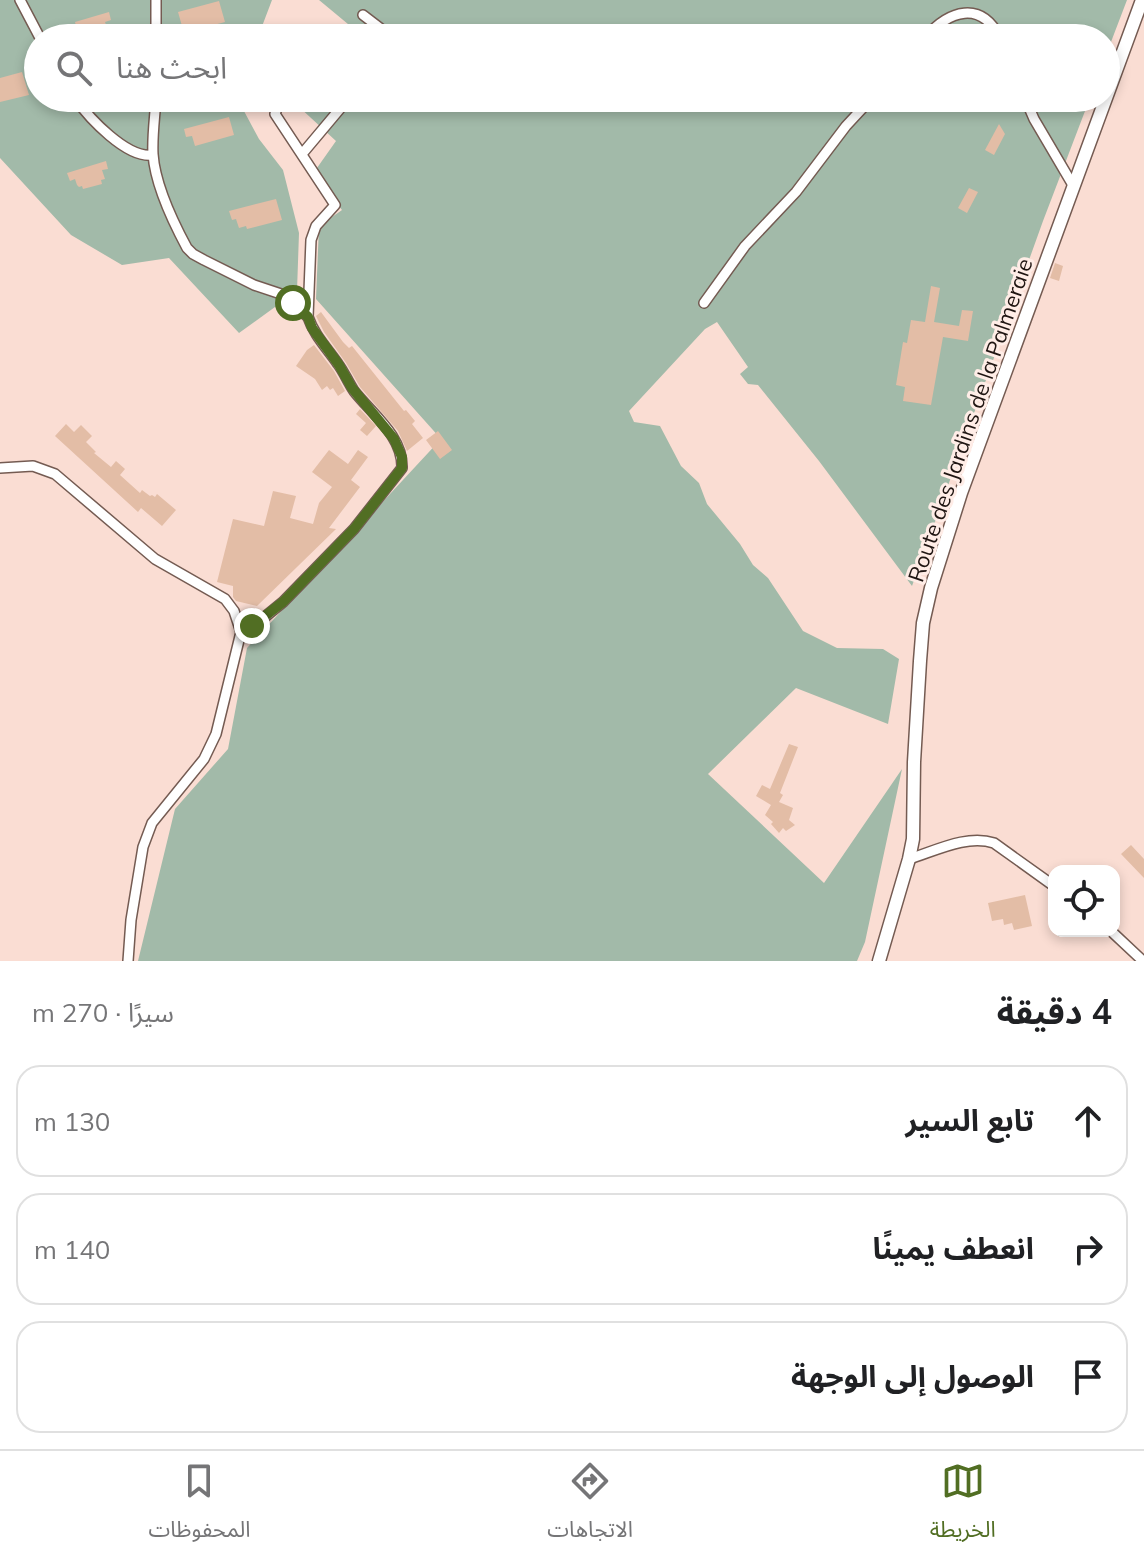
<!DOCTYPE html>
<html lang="ar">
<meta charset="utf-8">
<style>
body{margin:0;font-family:Mulish,"Noto Sans Arabic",sans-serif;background:#f2f2f2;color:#202124;direction:rtl}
.controls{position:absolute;right:24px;bottom:24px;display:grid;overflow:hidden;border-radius:16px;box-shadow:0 4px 12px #0003}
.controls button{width:72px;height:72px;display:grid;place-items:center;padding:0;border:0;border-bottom:2px solid #e0e0e0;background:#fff;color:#202124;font:40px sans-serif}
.stop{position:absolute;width:24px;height:24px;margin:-18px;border:6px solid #516e23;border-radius:50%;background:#fff}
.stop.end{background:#516e23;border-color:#fff;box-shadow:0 2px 8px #0008}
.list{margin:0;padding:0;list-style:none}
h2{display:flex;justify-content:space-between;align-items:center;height:104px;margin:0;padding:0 32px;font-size:34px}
h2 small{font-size:26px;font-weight:400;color:#757577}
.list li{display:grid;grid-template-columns:52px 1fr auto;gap:24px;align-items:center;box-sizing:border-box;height:112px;margin:0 16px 16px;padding:0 16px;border:2px solid #e0e0e0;border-radius:24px}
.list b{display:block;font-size:30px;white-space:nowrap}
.list em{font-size:26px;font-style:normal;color:#757577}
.icon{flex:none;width:44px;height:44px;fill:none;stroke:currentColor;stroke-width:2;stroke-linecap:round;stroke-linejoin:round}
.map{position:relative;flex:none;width:1144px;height:961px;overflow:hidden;direction:ltr}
.search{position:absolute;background:#fff;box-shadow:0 4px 12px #0003;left:24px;right:24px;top:24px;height:88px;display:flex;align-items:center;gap:20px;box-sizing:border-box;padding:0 28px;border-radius:44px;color:#757577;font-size:30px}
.sheet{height:488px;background:#fff}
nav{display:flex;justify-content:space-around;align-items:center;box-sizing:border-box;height:112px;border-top:2px solid #e0e0e0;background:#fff;font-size:22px;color:#757577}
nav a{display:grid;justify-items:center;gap:4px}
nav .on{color:#516e23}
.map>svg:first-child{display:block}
</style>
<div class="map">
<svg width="1144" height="961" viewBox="0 0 1144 961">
<rect width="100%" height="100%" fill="#faddd3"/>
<path fill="#a2baa9" d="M0,0H272L261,29L251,38H38V98H237L259,139L283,170L299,233L297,291L239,333L169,258L122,265L71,235L0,158Z
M319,0H1127L1106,55V38H357L360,34Z
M305,98H1090L1043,221L912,586L819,461L758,385L748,384L740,374L748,367L717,322L705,329L629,411L634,422L660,426L681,466L699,483L707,504L740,544L753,565L768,578L803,631L837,648L883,649L899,659L888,724L796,688L708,774L824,883L902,769L865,942L857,961H138L175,809L228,749L247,648L441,439L316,299L319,226L342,210L312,175L336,141L298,106Z"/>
<path fill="#e3bda6" d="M219,1L225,22L184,33L178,12Z
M109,12L111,20L105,22L108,30L104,31L106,38H79L75,22Z
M22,72L29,95L0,102V78Z
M229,117L234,135L195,146L192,136L186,137L184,129Z
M999,124L1005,134L994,155L985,150Z
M106,161L108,169L102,170L105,179L101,180L102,184L83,189L82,186L79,187L77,185L75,179L70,181L67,173Z
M969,188L978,192L967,213L958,208Z
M276,199L282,220L247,229L246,226L239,228L236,219L232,220L229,211Z
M1055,263L1063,266L1059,281L1050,278Z
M931,286L940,288L934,322L959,326L962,310L973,311L968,341L943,337L931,405L903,401L905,387L896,385L903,342L907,343L911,320L925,322Z
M321,312L343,342L349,348L352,346L404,411L406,410L415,421L412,424L423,438L407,451L398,431L360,387L346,363L324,332L316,316Z
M314,345L334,371L345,391L338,396L333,388L330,390L327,386L322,390L315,379L296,366L307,350Z
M360,409L376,426L367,436L360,430L366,423L356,414Z
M66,424L74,432L81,425L92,436L86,442L96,452L94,453L111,467L116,461L125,469L120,475L140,493L142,490L150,496L152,495L155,497L157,494L176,510L162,526L141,508L138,512L55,436Z
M438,431L452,450L440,459L426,440Z
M329,450L348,464L358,450L368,457L351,480L360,487L329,528L336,529L257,606L236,601L233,597V586L217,582L233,519L264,526L273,491L296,496L290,518L313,524L319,503L332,487L312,472Z
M789,744L798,747L780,793L783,795L779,802L793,808L789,820L795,825L786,831L783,828L779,833L771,824L773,822L765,815L771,805L756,796L762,785L770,789Z
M1131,845L1144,859V878L1121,854Z
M1025,895L1032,926L1014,930L1012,923L1004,925L1003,919L992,921L988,903Z"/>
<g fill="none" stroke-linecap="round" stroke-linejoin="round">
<g stroke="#745b52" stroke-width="12">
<path id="minor" d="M20,0L40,38
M156,0V38
M363,15L393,38
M925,38C949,10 981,0 1000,38
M75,98C89,118 127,159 153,155
M156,98C155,116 152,136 153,154C155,184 173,222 187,248L193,254L204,260L254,285L284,295L308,317
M1025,98L1034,119L1074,187
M302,154L349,98
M704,303L745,246L796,192L846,126L872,98
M0,468L33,466L55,474L155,559L225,599L234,611L241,632L216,734L204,759L152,823L143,847L131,920L128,961
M241,632L261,620L283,602L354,529L402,468C403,436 372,414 354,391C348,382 344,372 338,364C327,348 314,335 308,317L311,240L316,226L335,205L275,114L278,105L285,98
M909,859C935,851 967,834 994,843L1054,886
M1111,931L1143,961"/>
</g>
<g stroke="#745b52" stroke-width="15">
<path id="tertiary" d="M879,961L909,859L913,839L914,762L920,661L923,623L931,588L961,493L1142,0"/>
</g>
<use href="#minor" stroke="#fff" stroke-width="9"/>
<use href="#tertiary" stroke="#fff" stroke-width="12"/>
</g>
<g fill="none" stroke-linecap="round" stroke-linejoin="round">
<path stroke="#516e23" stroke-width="10" d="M252,626L283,602L354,529L402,468V457L394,439L352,388L339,365L312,328L308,317L293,303"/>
</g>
<g text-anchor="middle" stroke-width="6" stroke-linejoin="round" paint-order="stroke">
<g font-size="22" fill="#1f1512" stroke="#ffede7">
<text transform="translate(970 420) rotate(-71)" y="8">Route des Jardins de la Palmeraie</text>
</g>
</g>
</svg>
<div class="controls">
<button><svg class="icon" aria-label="locate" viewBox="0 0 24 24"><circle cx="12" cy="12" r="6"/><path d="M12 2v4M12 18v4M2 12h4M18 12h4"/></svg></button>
</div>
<div class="stop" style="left:293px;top:303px"></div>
<div class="stop end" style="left:252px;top:626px"></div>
<div class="search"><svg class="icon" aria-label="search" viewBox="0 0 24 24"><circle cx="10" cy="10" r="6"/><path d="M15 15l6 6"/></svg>ابحث هنا</div>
</div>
<section class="sheet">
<h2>4 دقيقة<small>سيرًا · 270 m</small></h2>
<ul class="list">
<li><svg class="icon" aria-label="ahead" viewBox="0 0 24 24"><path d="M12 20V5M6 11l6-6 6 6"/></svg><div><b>تابع السير</b></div><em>130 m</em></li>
<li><svg class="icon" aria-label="right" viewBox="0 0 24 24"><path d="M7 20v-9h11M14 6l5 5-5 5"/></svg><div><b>انعطف يمينًا</b></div><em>140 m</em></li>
<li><svg class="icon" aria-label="arrive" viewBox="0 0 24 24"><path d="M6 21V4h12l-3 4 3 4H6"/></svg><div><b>الوصول إلى الوجهة</b></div></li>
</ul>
</section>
<nav>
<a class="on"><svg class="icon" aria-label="map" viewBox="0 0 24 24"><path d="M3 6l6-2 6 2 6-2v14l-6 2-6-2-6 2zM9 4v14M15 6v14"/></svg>الخريطة</a>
<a><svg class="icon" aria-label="directions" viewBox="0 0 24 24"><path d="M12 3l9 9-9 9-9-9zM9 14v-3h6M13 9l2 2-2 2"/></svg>الاتجاهات</a>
<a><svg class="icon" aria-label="saved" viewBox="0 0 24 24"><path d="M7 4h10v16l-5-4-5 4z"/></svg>المحفوظات</a>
</nav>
